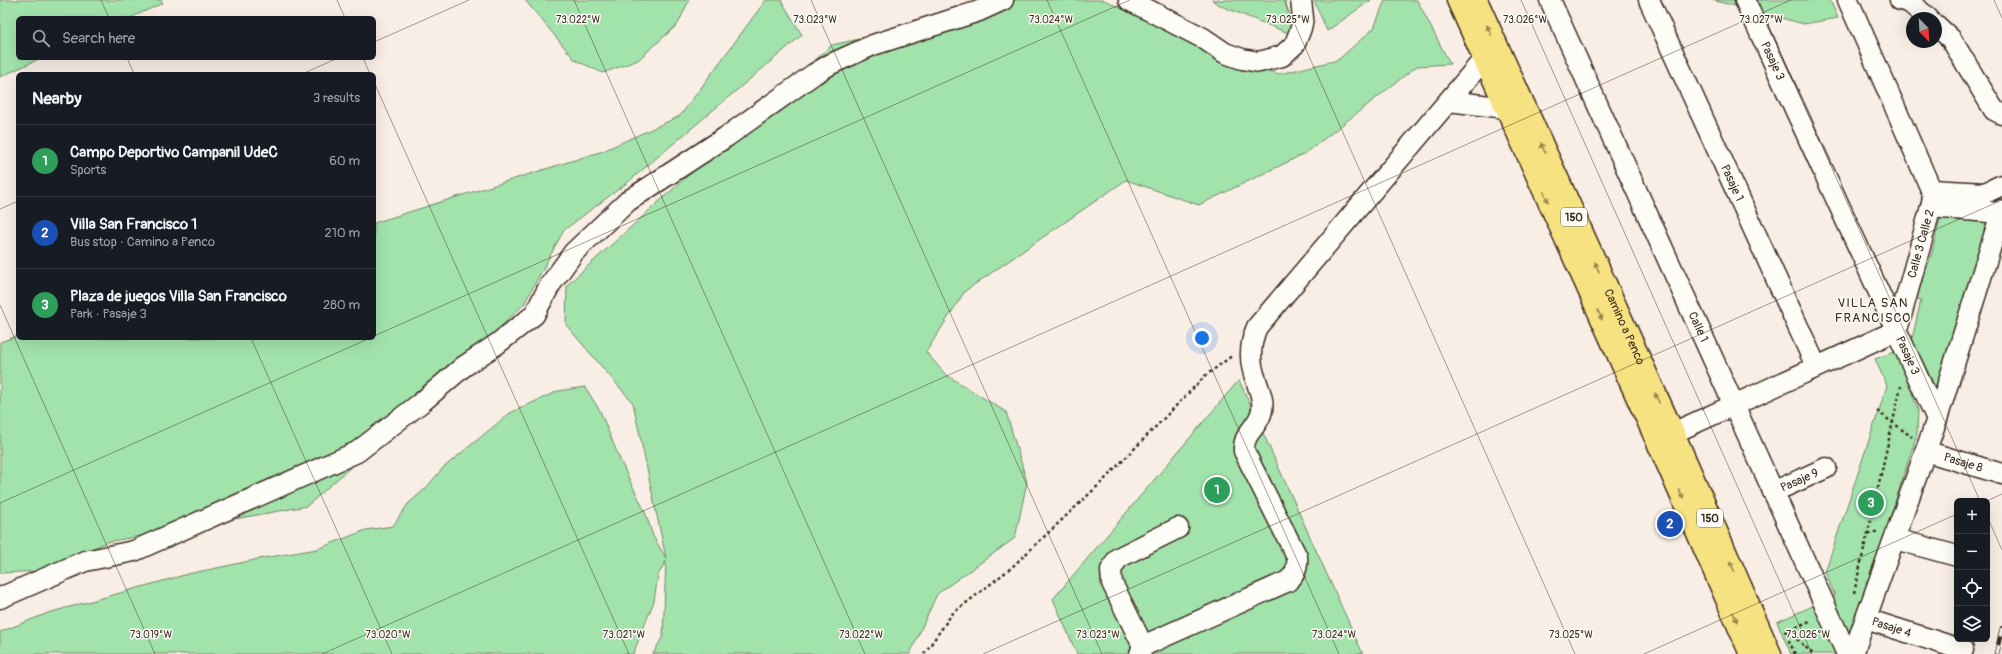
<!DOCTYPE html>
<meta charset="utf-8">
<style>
body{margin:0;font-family:Pangolin,sans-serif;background:#242831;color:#f1f3f6}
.controls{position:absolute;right:12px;bottom:12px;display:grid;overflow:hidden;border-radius:6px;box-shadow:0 4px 16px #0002}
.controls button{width:36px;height:36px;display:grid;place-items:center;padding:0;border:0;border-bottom:1px solid #363941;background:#171b24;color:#f1f3f6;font:20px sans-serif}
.compass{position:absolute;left:1906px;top:12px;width:36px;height:36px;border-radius:50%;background:#171b24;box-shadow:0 4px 16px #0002;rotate:156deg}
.you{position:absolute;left:1202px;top:338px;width:14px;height:14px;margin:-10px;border:3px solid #fff;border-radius:50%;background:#1a73e8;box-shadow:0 0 0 6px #1a73e833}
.badge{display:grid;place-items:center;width:26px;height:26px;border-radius:50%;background:#d1495b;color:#fff;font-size:13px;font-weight:700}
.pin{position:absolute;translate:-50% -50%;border:2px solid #fff;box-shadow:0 1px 4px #0006}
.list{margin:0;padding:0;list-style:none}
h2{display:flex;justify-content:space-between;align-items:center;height:52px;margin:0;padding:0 16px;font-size:17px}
h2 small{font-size:13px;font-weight:400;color:#9ea1a6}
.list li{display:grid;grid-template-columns:26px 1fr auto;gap:12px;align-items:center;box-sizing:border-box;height:72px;padding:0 16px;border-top:1px solid #363941}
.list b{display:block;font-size:15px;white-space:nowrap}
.list p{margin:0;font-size:13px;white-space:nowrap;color:#9ea1a6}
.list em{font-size:13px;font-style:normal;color:#9ea1a6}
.icon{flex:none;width:22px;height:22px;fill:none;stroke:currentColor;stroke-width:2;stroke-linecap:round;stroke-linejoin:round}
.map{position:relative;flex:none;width:2002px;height:654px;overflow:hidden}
.search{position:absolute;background:#171b24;box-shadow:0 4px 16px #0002;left:16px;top:16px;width:360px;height:44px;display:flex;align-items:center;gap:10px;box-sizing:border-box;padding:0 14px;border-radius:6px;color:#9ea1a6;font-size:15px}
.panel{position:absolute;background:#171b24;box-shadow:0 4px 16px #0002;left:16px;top:72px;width:360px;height:268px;border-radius:6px}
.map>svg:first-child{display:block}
</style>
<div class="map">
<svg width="2002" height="654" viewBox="0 0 2002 654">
<rect width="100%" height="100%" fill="#f9eee5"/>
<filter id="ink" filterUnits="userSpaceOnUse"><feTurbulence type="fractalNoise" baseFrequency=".025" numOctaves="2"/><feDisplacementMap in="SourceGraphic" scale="8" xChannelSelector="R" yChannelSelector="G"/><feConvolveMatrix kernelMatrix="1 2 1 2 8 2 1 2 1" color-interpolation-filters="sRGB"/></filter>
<g filter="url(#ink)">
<path fill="#a2e3ac" stroke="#6e8665" d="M0,0H161L163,3L130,18H18V58H41L0,77Z
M525,0H689L678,24L638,60L603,73L575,60Z
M766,0H781L802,35L628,182L564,230L524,304L415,410L307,506L107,542L42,571L0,573V342L18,336V338H374V223L603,151L680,116Z
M1002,0H1104L1210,51L1279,74L1338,60L1374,28L1385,0H1417L1450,64L1417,66L1306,153L1199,205L1126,180L965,291L926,352L945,374L1006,412L1027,482L1015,538L937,594L910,654H653L663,636L666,561L658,575L654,601L633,654H0V632L48,613L188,574L264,558L317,549L366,530L393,526L408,504L426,488L443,468L510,413L558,391L585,387L600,411L621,462L645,512L653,536L666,558L633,403L566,325L567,285L832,45L958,17Z
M1212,0H1285L1293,35L1221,6Z
M1314,0H1371L1327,31Z
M1712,0H1830L1838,18L1804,24Z
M1942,211L2001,220L1938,393L1912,339L1921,300L1916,299L1931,256Z
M1897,351L1918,410L1917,434L1846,654H1791L1777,622L1835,596L1825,572L1887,386L1875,359Z
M1239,380L1363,654H1077L1053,599Z"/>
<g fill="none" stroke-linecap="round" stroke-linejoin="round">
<g stroke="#3b2a1e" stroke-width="23">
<g id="minor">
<path d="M1129,0L1203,38L1225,53L1242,59L1259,62L1282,56L1295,44L1301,28L1303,18L1301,0"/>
<path id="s1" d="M1550,0L1847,654"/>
<path id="s2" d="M1649,0L1816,366"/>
<path id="s3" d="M1745,0L1937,419"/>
<path d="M1900,0L1909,2L1928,18"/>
<path d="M1936,25L1951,39L1994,110L2002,114"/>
<path d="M1449,101L1506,108"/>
<path d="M1931,190L1985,193L2002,185"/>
<path d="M1931,207L2000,213"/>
<path id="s4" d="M1673,433L1891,333L1899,323L1932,203L1933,194L1848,0"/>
<path id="s5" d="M1925,451L2002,474"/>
<path id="s6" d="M1773,492L1826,468"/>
<path d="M1895,539L1957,556"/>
<path d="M0,598L85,561L134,551L357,452L422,402L463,367L497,344L534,315L550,285L574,252L628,201L726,137L814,74L831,64L873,45L979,11L1003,0"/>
<path id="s7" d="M1866,619L1963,650"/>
<path d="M1143,646L1112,583L1111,570L1118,558L1178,528"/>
<path d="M1140,654L1143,646L1288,581C1296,574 1298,567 1297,557L1244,451C1243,431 1259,428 1262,410C1264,399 1259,390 1256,380C1249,362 1249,345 1257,327L1484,59"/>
<path d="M1853,654L1937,419L2002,210"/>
</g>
</g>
<g stroke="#3b2a1e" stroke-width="25">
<g id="highway">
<path d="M1458,0L1665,458L1751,654"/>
<path id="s8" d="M1476,0L1673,433L1770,654"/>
</g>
</g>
<path stroke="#3b2a1e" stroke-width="2.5" stroke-dasharray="3 3" stroke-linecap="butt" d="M1877,411L1912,437
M1868,534L1879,531
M1854,593L1901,386
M1788,631L1813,654
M924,654L952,614L1011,568L1103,481L1205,376L1233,355
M1795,654L1785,632L1812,620"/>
<use href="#minor" stroke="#fdfcf7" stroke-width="20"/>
<use href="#highway" stroke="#f7e281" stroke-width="22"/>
<g stroke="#3b2a1e" stroke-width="4.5">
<path id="rail" d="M1996,654L2002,628"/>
</g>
<use href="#rail" stroke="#fdfcf7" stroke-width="3" stroke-dasharray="9" stroke-linecap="butt"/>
</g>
<defs><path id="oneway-solid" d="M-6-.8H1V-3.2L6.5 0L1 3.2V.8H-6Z"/></defs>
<g fill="#998650">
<use href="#oneway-solid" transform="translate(1489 30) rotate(-114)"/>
<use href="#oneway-solid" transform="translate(1543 148) rotate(-114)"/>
<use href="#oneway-solid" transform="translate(1546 197) rotate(66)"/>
<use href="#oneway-solid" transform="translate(1597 267) rotate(-114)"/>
<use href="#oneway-solid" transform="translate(1600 315) rotate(66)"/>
<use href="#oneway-solid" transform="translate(1657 398) rotate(-114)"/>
<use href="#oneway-solid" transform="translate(1681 494) rotate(66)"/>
<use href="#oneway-solid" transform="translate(1732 566) rotate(-114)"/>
<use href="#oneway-solid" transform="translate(1735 617) rotate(67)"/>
</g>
</g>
<path fill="none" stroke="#3b2a1e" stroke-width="1" stroke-opacity="0.45" d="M101,0L109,18M337,0L345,18M574,0L865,654M811,0L1102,654M1047,0L1339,654M1284,0L1575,654M1521,0L1812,654M1757,0L1980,501M1994,0L2002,18M374,42L469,0M127,58L134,74M363,58L370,74M302,74L338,58M374,82L629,654M0,209L18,201M0,305L155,654M374,336L1130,0M251,338L392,654M1987,501L2002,494M0,503L370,338M1987,516L2002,550M322,654L1791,0M983,654L2002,200M1644,654L1957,514"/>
<g text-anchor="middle" stroke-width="3" stroke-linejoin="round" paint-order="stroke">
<g fill="#fdfcf7" stroke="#75695f" stroke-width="1">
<rect x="1561" y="208" width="26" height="18" rx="3"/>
<rect x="1697" y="509" width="26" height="18" rx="3"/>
</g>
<g font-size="11" font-weight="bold" fill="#3b2a1e">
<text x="1574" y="221">150</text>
<text x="1710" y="522">150</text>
</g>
<g font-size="12" fill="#3b2a1e" stroke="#fdfcf7">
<text dy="4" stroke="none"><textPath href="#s3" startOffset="67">Pasaje 3</textPath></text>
<text dy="4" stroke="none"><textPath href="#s2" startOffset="201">Pasaje 1</textPath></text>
<text dy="4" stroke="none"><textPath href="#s4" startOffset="335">Calle 3 Calle 2</textPath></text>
<text dy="4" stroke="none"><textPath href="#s8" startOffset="359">Camino a Penco</textPath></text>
<text dy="4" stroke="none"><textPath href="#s1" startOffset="359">Calle 1</textPath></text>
<text dy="4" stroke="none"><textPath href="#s3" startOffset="391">Pasaje 3</textPath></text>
<text dy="4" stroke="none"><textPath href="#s5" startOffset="40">Pasaje 8</textPath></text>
<text dy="4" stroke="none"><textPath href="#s6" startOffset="29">Pasaje 9</textPath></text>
<text dy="4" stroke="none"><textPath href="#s7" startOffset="27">Pasaje 4</textPath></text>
</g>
<g font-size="13" letter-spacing="1" fill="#3b2a1e" stroke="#fdfcf7">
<text x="1873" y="307">VILLA SAN<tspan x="1873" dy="15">FRANCISCO</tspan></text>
</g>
</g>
<g font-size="10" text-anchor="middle" fill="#3b2a1e" stroke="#fdfcf7" stroke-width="3" stroke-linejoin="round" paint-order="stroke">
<text x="578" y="23">73.022°W</text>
<text x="815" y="23">73.023°W</text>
<text x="1051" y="23">73.024°W</text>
<text x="1288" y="23">73.025°W</text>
<text x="1525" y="23">73.026°W</text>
<text x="1761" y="23">73.027°W</text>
<text x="151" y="638">73.019°W</text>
<text x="388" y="638">73.020°W</text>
<text x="624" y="638">73.021°W</text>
<text x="861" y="638">73.022°W</text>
<text x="1098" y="638">73.023°W</text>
<text x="1334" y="638">73.024°W</text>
<text x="1571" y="638">73.025°W</text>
<text x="1808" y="638">73.026°W</text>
</g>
</svg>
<div class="controls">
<button>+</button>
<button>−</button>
<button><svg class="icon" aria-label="locate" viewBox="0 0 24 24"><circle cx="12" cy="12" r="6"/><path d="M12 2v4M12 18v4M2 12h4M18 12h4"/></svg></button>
<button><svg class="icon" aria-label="layers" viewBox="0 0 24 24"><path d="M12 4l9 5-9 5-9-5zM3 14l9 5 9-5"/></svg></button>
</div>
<svg class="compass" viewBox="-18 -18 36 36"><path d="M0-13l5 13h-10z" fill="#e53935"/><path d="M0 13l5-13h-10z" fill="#9ea1a6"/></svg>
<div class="you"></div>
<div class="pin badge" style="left:1217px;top:490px;background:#2e9e5b">1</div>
<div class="pin badge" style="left:1670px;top:524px;background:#1a4fb4">2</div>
<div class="pin badge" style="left:1871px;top:503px;background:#2e9e5b">3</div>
<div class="search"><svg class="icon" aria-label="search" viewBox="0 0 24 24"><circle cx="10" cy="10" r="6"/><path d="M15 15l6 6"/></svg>Search here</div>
<section class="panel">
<h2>Nearby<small>3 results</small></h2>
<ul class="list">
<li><span class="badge" style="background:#2e9e5b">1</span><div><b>Campo Deportivo Campanil UdeC</b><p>Sports</p></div><em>60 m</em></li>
<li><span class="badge" style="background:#1a4fb4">2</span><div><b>Villa San Francisco 1</b><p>Bus stop · Camino a Penco</p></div><em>210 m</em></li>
<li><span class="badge" style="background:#2e9e5b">3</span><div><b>Plaza de juegos Villa San Francisco</b><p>Park · Pasaje 3</p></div><em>280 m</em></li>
</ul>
</section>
</div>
